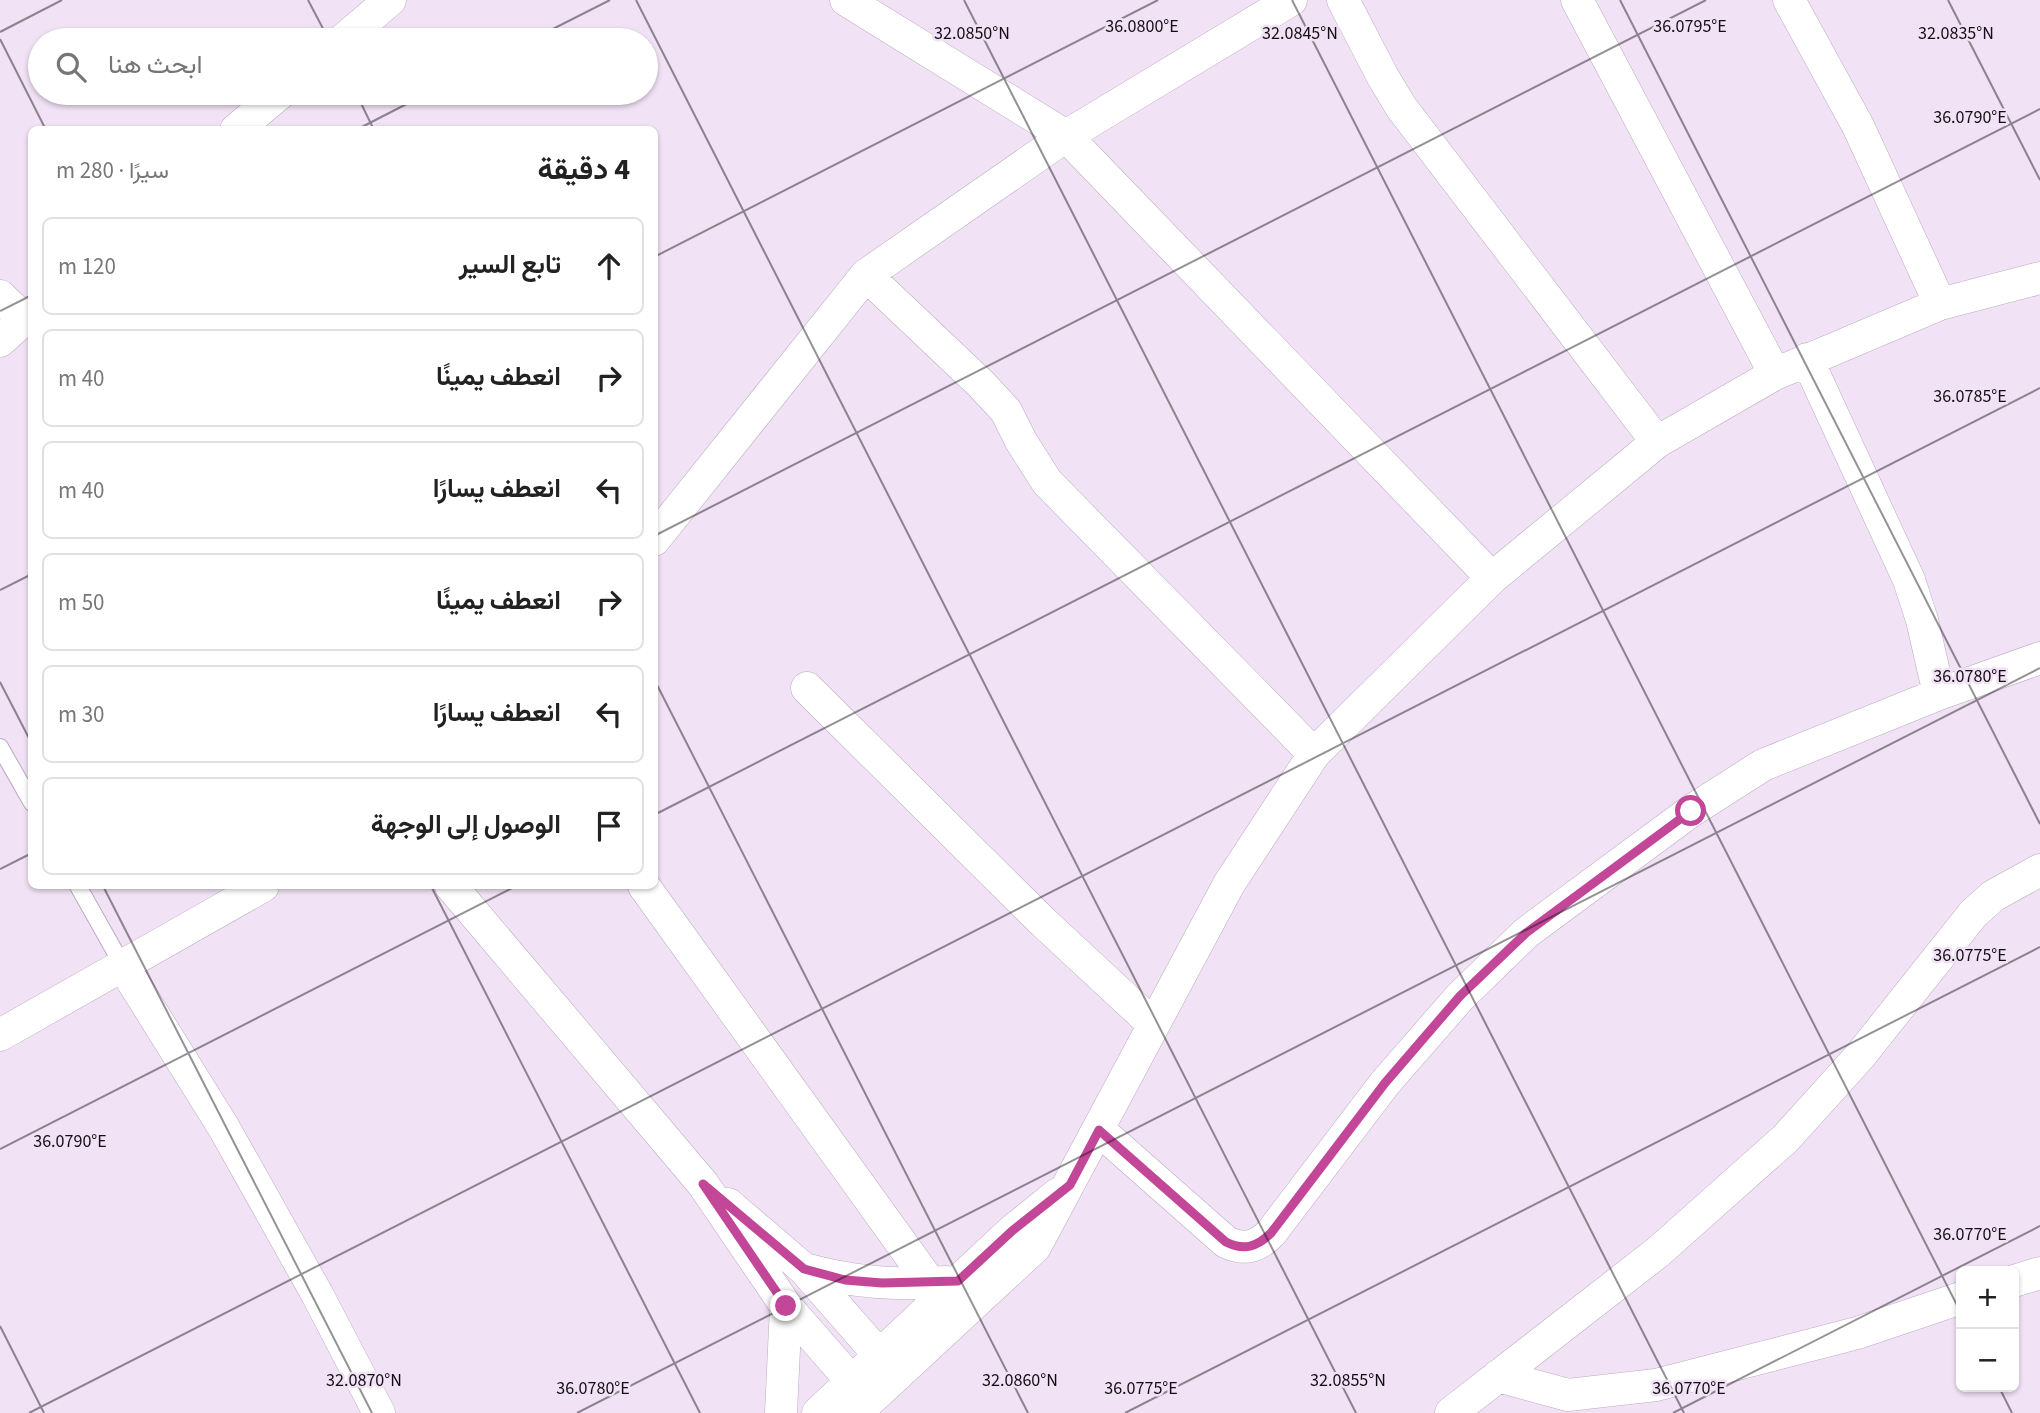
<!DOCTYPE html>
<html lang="ar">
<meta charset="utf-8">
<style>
body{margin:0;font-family:"Source Sans 3",Vazirmatn,sans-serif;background:#f2f2f2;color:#222;direction:rtl}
.controls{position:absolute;right:21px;bottom:21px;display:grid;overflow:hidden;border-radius:10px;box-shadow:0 2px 5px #0004}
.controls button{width:63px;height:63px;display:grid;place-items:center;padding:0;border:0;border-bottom:2px solid #e0e0e0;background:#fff;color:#222;font:35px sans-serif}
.stop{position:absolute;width:21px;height:21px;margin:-16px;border:5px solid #c34798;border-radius:50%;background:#fff}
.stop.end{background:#c34798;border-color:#fff;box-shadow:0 2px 7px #0008}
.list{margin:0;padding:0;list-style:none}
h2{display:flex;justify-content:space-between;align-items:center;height:91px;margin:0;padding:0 28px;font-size:30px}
h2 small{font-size:23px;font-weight:400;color:#767676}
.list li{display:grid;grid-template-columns:46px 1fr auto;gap:21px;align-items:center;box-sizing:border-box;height:98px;margin:0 14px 14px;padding:0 14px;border:2px solid #e0e0e0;border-radius:10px}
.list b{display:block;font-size:26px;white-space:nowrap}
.list em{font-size:23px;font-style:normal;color:#767676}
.icon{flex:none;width:38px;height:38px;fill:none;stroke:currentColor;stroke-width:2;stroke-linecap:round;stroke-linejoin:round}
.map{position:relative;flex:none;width:2040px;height:1413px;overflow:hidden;direction:ltr}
.search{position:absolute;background:#fff;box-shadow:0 2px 5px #0004;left:28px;top:28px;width:630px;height:77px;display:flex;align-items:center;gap:18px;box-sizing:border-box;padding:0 24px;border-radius:38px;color:#767676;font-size:26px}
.panel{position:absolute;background:#fff;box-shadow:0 2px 5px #0004;left:28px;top:126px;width:630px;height:763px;border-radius:10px;direction:rtl}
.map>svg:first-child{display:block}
</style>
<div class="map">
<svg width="2040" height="1413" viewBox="0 0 2040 1413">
<rect width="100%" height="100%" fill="#f1e2f5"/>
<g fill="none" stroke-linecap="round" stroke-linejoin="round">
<g stroke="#baacbe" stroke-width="18">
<path id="service" d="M0,747L32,803
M78,886L123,966"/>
</g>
<g stroke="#baacbe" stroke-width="33">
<path id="minor" d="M846,0L1066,136L1492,578
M1343,0L1383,77L1401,107L1657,442
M1577,0L1775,374
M1789,0L1858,126L1940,304
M343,40L390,0
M236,130L280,93
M866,275L981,384L1006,411L1021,441L1047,482L1314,754
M0,296L24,319
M0,341L32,312
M1807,359L1909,580L1922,620L1939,694
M654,540L866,275L1066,136L1291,0
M807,688L1043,922L1153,1024
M451,886L703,1184L786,1306L869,1401
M644,886L930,1283
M123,966L224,1128L317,1294L379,1413
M0,1035L263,886
M1099,1130L1226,1242C1245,1251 1257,1247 1271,1233L1385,1083L1460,997L1526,933L1691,811L1763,765L1939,694L2040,658
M728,1204L804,1269L893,1371
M804,1269C856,1283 893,1285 946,1282
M2014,1281L2040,1273
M1498,1376L1568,1395L1656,1385L1857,1333L1961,1298
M781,1413L786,1306
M818,1413L1012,1231L1058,1194
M856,1413L1035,1247L1229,884L1314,754L1492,578L1657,442L1775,374L1940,304L2040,278
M1451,1413L1658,1252L1785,1139L1860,1056L1973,914L1993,896L2040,870"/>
</g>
<use href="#service" stroke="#fff" stroke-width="16"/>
<use href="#minor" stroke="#fff" stroke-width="32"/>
</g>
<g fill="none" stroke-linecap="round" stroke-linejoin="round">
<path stroke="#c34798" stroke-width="9" d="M786,1306L703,1184L804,1269L845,1280L882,1283L958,1281L1012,1231L1070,1185L1099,1130L1226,1242C1244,1251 1257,1247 1271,1233L1385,1083L1460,996L1526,933L1691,811"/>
</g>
<path fill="none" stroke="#130e14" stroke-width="2" stroke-opacity="0.45" d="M308,0L329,40M636,0L1356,1413M964,0L1684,1413M1292,0L1961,1313M1620,0L2040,824M1948,0L2040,180M0,32L62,0M0,39L46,130M531,40L610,0M356,93L374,130M356,130L428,93M654,257L1158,0M0,311L32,295M654,536L1706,0M0,590L32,574M654,679L1028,1413M0,682L32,744M654,815L2040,109M0,869L32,853M103,886L372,1413M431,886L700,1413M0,1149L516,886M0,1326L44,1413M1999,1387L2012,1413M29,1413L2040,388M577,1413L2040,668M1125,1413L2040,947M1673,1413L2040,1226"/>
<g font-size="18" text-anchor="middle" fill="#130e14" stroke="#f1e2f5" stroke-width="5" stroke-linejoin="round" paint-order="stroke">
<text x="1142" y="32">36.0800°E</text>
<text x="1690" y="32">36.0795°E</text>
<text x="972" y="39">32.0850°N</text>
<text x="1300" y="39">32.0845°N</text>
<text x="1956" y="39">32.0835°N</text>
<text x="1970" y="123">36.0790°E</text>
<text x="1970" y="402">36.0785°E</text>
<text x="1970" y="682">36.0780°E</text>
<text x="1970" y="961">36.0775°E</text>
<text x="70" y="1147">36.0790°E</text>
<text x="1970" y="1240">36.0770°E</text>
<text x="364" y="1386">32.0870°N</text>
<text x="1020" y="1386">32.0860°N</text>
<text x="1348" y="1386">32.0855°N</text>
<text x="593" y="1394">36.0780°E</text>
<text x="1141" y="1394">36.0775°E</text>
<text x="1689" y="1394">36.0770°E</text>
</g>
</svg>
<div class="controls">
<button>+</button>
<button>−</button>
</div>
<div class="stop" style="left:1691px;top:811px"></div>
<div class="stop end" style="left:786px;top:1306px"></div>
<div class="search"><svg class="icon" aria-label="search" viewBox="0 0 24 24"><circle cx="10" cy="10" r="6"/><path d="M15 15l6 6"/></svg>ابحث هنا</div>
<section class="panel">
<h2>4 دقيقة<small>سيرًا · 280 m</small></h2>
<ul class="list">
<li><svg class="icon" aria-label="ahead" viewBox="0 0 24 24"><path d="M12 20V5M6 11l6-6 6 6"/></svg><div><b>تابع السير</b></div><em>120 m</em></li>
<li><svg class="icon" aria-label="right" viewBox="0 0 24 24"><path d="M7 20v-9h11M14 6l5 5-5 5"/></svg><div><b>انعطف يمينًا</b></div><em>40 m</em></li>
<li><svg class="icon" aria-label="left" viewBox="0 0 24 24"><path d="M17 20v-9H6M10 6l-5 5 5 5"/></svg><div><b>انعطف يسارًا</b></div><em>40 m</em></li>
<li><svg class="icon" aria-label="right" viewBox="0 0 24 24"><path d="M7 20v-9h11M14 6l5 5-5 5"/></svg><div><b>انعطف يمينًا</b></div><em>50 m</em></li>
<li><svg class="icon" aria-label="left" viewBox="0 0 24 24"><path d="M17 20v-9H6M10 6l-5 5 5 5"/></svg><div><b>انعطف يسارًا</b></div><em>30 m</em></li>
<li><svg class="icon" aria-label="arrive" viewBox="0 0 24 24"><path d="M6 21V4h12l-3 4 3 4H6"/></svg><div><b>الوصول إلى الوجهة</b></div></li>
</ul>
</section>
</div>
